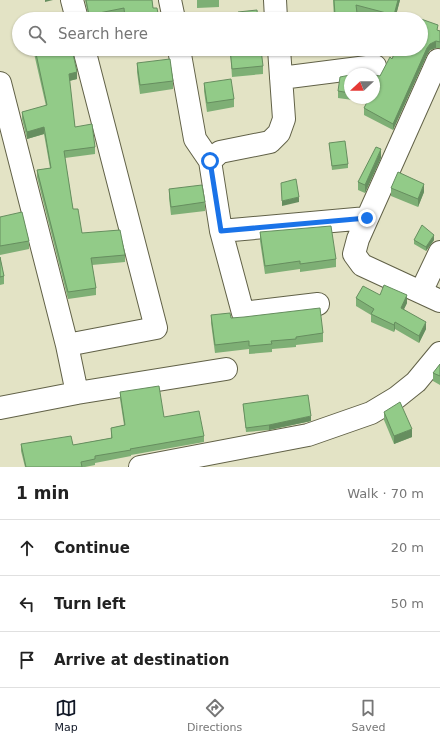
<!DOCTYPE html>
<meta charset="utf-8">
<style>
body{margin:0;font-family:"DejaVu Sans",sans-serif;background:#f6f6f6;color:#222}
.compass{position:absolute;left:344px;top:68px;width:36px;height:36px;border-radius:50%;background:#fff;box-shadow:0 1px 3px #0004;rotate:248deg}
.stop{position:absolute;width:12px;height:12px;margin:-9px;border:3px solid #1a73e8;border-radius:50%;background:#fff}
.stop.end{background:#1a73e8;border-color:#fff;box-shadow:0 1px 4px #0008}
.list{margin:0;padding:0;list-style:none}
h2{display:flex;justify-content:space-between;align-items:center;height:52px;margin:0;padding:0 16px;font-size:17px}
h2 small{font-size:13px;font-weight:400;color:#767676}
.list li{display:grid;grid-template-columns:26px 1fr auto;gap:12px;align-items:center;box-sizing:border-box;height:56px;padding:0 16px;border-top:1px solid #e0e0e0}
.list b{display:block;font-size:15px;white-space:nowrap}
.list em{font-size:13px;font-style:normal;color:#767676}
.icon{flex:none;width:22px;height:22px;fill:none;stroke:currentColor;stroke-width:2;stroke-linecap:round;stroke-linejoin:round}
.map{position:relative;flex:none;width:440px;height:467px;overflow:hidden}
.search{position:absolute;background:#fff;box-shadow:0 1px 3px #0004;left:12px;right:12px;top:12px;height:44px;display:flex;align-items:center;gap:10px;box-sizing:border-box;padding:0 14px;border-radius:22px;color:#767676;font-size:15px}
.sheet{height:220px;background:#fff}
nav{display:flex;justify-content:space-around;align-items:center;box-sizing:border-box;height:56px;border-top:1px solid #e0e0e0;background:#fff;font-size:11px;color:#767676}
nav a{display:grid;justify-items:center;gap:2px}
nav .on{color:#111827}
.map>svg:first-child{display:block}
</style>
<div class="map">
<svg width="440" height="467" viewBox="0 0 440 467">
<rect width="100%" height="100%" fill="#e3e3c5"/>
<g fill="none" stroke-linecap="round" stroke-linejoin="round">
<g stroke="#616147" stroke-width="24">
<path id="minor" d="M72,0L77,19
M170,0L174,19
M275,0L276,19
M179,49L195,139L210,161
M279,49L284,119L279,133L270,142L220,152L210,161L221,231L243,313L318,304
M438,60L358,239L354,254L362,265L440,301
M281,78L375,66
M0,83L67,345L77,393
M221,231L367,218
M421,292L440,252
M67,345L156,328L84,49
M0,408L77,393L226,369
M140,467L308,435L371,413L396,398L416,382L440,353"/>
</g>
<use href="#minor" stroke="#fff" stroke-width="22"/>
</g>
<path fill="#7eaf75" d="M85,0H152L153,8L159,19H125L124,13L95,19H89Z
M197,0H219V7L197,8Z
M333,0H400L395,19H380L357,13V19H334Z
M438,30L440,31V48H436L430,50L427,55L393,130L364,115V108L367,102L338,98V91L350,75V98H374L380,76L392,59Z
M33,49H72L77,79L69,81L75,127L95,147V154L65,158L73,209L82,233L125,255V262L92,265L96,288V295L68,299L37,177V170L50,168L44,134L27,139L22,119V112L46,106Z
M230,49L263,66V74L232,77Z
M137,63L173,81V89L140,94L137,72Z
M204,83L234,99V107L207,112L204,91Z
M329,143L348,164V168L332,170Z
M381,158L365,193L358,190V182Z
M391,188L424,192L418,207L391,196Z
M169,189L205,202V211L171,215L169,198Z
M0,217L29,241V249L0,255Z
M260,232L336,259V267L300,272V269L265,274L260,241Z
M414,240H434L426,251L414,244Z
M0,257L4,276V284L0,285Z
M380,295L407,303L404,309L426,329L419,343L395,329L394,332L371,322V315L356,306V298Z
M211,315L323,333V342L296,345V347L272,349V352L249,354V349L215,353L211,323Z
M440,364V385L433,381V373Z
M120,392L164,417L204,436V442L131,455V456L95,463V465L85,467H25L21,451V444L73,445L111,438V428L124,425L120,399Z
M243,404L311,421L269,430L246,432Z
M384,412L412,437L394,444L384,420Z"/>
<path fill="#668e5f" d="M45,0H53L45,2Z
M398,0H400L395,19H394V15Z
M436,41V48L430,50L427,55L393,130V124L427,48L430,44Z
M77,72V79L69,81V74Z
M44,127V134L27,139V132Z
M381,149V158L365,193V185Z
M424,184V192L418,207V199Z
M299,197V202L282,206V201Z
M434,235V240L426,251V247Z
M407,295V303L401,315V308Z
M395,322V329L394,332V325Z
M426,322V329L419,343V336Z
M311,416V421L269,430V425Z
M412,429V437L394,444V436Z"/>
<path fill="#92cb88" stroke="#668e5f" d="M86,0H152L153,8H157L159,19H125L124,8L89,15Z
M334,0H398L394,15L356,5L357,13L335,15Z
M257,10L258,19H238V12Z
M407,15L420,19H406Z
M421,19L438,25L437,30L440,31V42L436,41L430,44L427,48L393,124L364,108L369,98H374V75L380,76L390,57L392,59L396,49H421Z
M35,49H72L77,72L69,74L75,127L92,124L95,147L64,151L73,209H78L82,233L120,230L125,255L91,258L96,288L68,292L37,170L51,168L44,127L27,132L22,112L47,105Z
M230,49H261L263,66L232,69Z
M170,59L173,81L140,85L137,63Z
M350,75V93L338,91L340,77Z
M231,79L234,99L207,103L204,83Z
M345,141L348,164L332,166L329,143Z
M376,147L381,149L365,185L358,182Z
M398,172L424,184L418,199L391,188Z
M296,179L299,197L282,201L281,183Z
M202,185L205,202L171,207L169,189Z
M22,212L29,241L0,246V217Z
M422,225L434,235L426,247L414,240Z
M331,226L336,259L300,264V261L265,266L260,232Z
M0,257L4,276L0,277Z
M384,285L407,295L401,308L426,322L419,336L395,322L394,325L371,314L374,309L356,298L363,286L380,295Z
M320,308L323,333L296,337V339L271,341L272,344L249,346V341L215,345L211,315L230,313L231,318L244,317Z
M440,364V376L433,373Z
M159,386L164,417L199,411L204,436L130,449L131,450L95,456V459L81,462L82,467H26L21,444L71,436L73,445L112,438L111,428L125,425L120,392Z
M308,395L311,416L269,425L246,428L243,404Z
M400,402L412,429L394,436L384,412Z"/>
<g fill="none" stroke-linecap="round" stroke-linejoin="round">
<path stroke="#1a73e8" stroke-width="5" d="M210,161L221,231L367,218"/>
</g>
</svg>
<svg class="compass" viewBox="-18 -18 36 36"><path d="M0-13l5 13h-10z" fill="#e53935"/><path d="M0 13l5-13h-10z" fill="#767676"/></svg>
<div class="stop" style="left:210px;top:161px"></div>
<div class="stop end" style="left:367px;top:218px"></div>
<div class="search"><svg class="icon" aria-label="search" viewBox="0 0 24 24"><circle cx="10" cy="10" r="6"/><path d="M15 15l6 6"/></svg>Search here</div>
</div>
<section class="sheet">
<h2>1 min<small>Walk · 70 m</small></h2>
<ul class="list">
<li><svg class="icon" aria-label="ahead" viewBox="0 0 24 24"><path d="M12 20V5M6 11l6-6 6 6"/></svg><div><b>Continue</b></div><em>20 m</em></li>
<li><svg class="icon" aria-label="left" viewBox="0 0 24 24"><path d="M17 20v-9H6M10 6l-5 5 5 5"/></svg><div><b>Turn left</b></div><em>50 m</em></li>
<li><svg class="icon" aria-label="arrive" viewBox="0 0 24 24"><path d="M6 21V4h12l-3 4 3 4H6"/></svg><div><b>Arrive at destination</b></div></li>
</ul>
</section>
<nav>
<a class="on"><svg class="icon" aria-label="map" viewBox="0 0 24 24"><path d="M3 6l6-2 6 2 6-2v14l-6 2-6-2-6 2zM9 4v14M15 6v14"/></svg>Map</a>
<a><svg class="icon" aria-label="directions" viewBox="0 0 24 24"><path d="M12 3l9 9-9 9-9-9zM9 14v-3h6M13 9l2 2-2 2"/></svg>Directions</a>
<a><svg class="icon" aria-label="saved" viewBox="0 0 24 24"><path d="M7 4h10v16l-5-4-5 4z"/></svg>Saved</a>
</nav>
